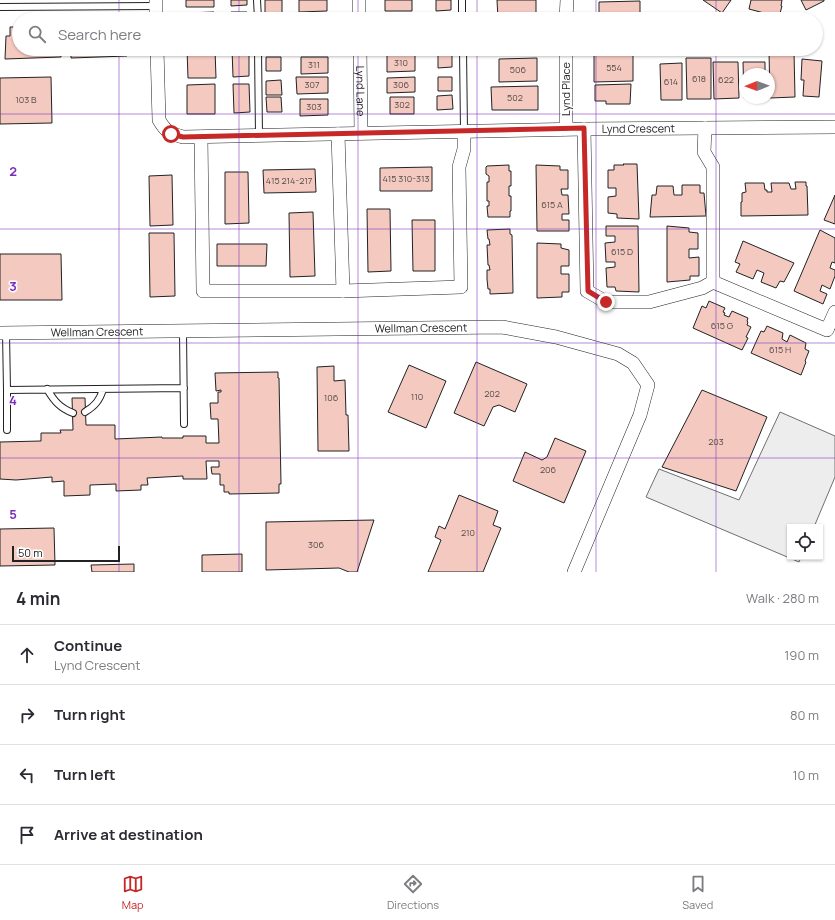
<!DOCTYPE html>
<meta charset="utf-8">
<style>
body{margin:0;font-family:Manrope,sans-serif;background:#f2f2f3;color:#2b2b33}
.controls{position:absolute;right:12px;bottom:12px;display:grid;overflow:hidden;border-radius:0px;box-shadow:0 1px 3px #0004}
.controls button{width:36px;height:36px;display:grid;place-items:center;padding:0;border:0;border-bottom:1px solid #e1e1e2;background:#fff;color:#2b2b33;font:20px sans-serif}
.compass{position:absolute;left:739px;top:68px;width:36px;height:36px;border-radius:50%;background:#fff;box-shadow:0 1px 3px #0004;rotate:269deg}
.scale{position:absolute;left:12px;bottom:10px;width:108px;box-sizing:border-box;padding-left:4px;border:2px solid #222;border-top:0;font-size:11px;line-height:14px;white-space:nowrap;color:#222;-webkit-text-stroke:3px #fff;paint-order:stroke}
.stop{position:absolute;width:12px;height:12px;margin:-9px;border:3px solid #c62828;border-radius:50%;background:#fff}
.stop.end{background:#c62828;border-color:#fff;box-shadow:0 1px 4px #0008}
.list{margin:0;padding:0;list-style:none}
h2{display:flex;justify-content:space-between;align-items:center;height:52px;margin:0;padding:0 16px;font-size:17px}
h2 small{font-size:13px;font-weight:400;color:#7c7c81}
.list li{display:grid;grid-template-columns:26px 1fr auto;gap:12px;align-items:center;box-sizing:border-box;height:60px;padding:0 16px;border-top:1px solid #e1e1e2}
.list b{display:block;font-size:15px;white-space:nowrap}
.list p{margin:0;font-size:13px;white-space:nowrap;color:#7c7c81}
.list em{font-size:13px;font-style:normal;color:#7c7c81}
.icon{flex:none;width:22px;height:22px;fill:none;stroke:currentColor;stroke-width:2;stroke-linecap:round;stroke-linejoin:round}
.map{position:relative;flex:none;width:835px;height:572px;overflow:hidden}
.search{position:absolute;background:#fff;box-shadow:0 1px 3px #0004;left:12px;right:12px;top:12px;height:44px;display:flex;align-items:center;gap:10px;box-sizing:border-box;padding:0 14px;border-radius:22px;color:#7c7c81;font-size:15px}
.sheet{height:292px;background:#fff}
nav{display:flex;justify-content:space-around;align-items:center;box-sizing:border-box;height:56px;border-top:1px solid #e1e1e2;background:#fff;font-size:11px;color:#7c7c81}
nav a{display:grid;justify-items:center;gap:2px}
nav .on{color:#c62828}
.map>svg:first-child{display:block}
</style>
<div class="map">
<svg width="835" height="572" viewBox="0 0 835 572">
<rect width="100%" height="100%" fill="#fff"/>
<path fill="#ededed" stroke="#6f6f6f" d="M780,412L835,436V477L814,527H790V557H801L799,562L646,497L659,469L739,500Z"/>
<path fill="#f3c9c0" stroke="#222" d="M186,0H214V7H186Z
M231,0H247V5L231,6Z
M265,0H282V13H265Z
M299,0H327V11L299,12Z
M385,0H412V11H385Z
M436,0H451V10L436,11Z
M497,0H536V19H498Z
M703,0H731L722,13Z
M751,0H782L781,6H782L779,17L749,9Z
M801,0H824V1L806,10Z
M640,1V19H599V2Z
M214,12V19H186V13Z
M231,12H247L248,19H231Z
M386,15H410V19H386Z
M264,16H282L283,19H264Z
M300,16H330V19H300Z
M10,27H19V49H61V57L5,59L6,36H10Z
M71,49H126L127,56L71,58Z
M187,49H215L216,78H188Z
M232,49H249V76L233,77Z
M266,49H281V54H266Z
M301,49H328V52L301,53Z
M386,49H414L415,52H386Z
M500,49H537V53L500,54Z
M594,49H632V50L594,51Z
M769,52H794L795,97L770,98Z
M452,53V67L438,68V54Z
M633,54V81L594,82V55Z
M387,55H415V71L387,72Z
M266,57H281V71H266Z
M301,57H328V73L301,74Z
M537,58V81L499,82V59Z
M686,58H711V99H687Z
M802,59L822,61L819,97L803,96L804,80H801Z
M713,62H738L739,98L714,99Z
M743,62H765V74H745V98H744Z
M682,63V100H661L660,64Z
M51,77L52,123L0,124V78Z
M296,77H328V93L297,94Z
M415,77V92L387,93V78Z
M438,77H452V91H438Z
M281,80L282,95H266V81Z
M215,84V114H187V85Z
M233,84H249L250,112L234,113Z
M631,84L630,104H606V101H595V85Z
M538,86V110H492L491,87Z
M452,95L453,109L437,110V96Z
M266,97H281L282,112H267Z
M390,97H414V114H390Z
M300,99H328V115L300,116Z
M623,164H637L639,219L617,218V214L608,213V197L616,196V188H608V170H614V165H624Z
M509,165V171H511V186H509V196H511V211H510V217H488L487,206H489V201H487V182H489V176L486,174V167L487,166Z
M536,165L560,166V170H568V189H561L562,195H568L569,214H562V220H569V231H537Z
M432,167V191H380V168Z
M315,169L316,192L264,193L263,170Z
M225,172H248L249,223L225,224Z
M172,175L173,225L150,226L149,176Z
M795,182H806V186H807L808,215L741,216V202H742V193L746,192L745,183H764L765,190H767V192H772L771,183H789L791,189H796Z
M682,185H700V193H704L706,216L650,217L652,195H656L657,186H673L674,195H682Z
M835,195V224L824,220Z
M367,209H390L391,271L368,272Z
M313,212L315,276L290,277L289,213Z
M412,220H435V271H413Z
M606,226H638L639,292L616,291L615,287H607L606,268L615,267V262H606L605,243L615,242V236H606Z
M667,226L689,228V232L698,233V249H689V258L699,257V276H690V280L667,282Z
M510,229V234L512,235L513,293L490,294V289H488L487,279V270H490L489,265H488L487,245H490L489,239H488L487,230Z
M820,230L835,238V263L832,262L830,268L835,270V276L830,289L822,285L820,291L827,294L823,304L794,291Z
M149,233H174L175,296L150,297Z
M743,241L794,263L784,282L780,281L776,288L761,282L764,273L757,270L753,279L736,272L740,264L735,262Z
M537,243L561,244V248L569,250V266H561V274H569V292H562V297L537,298Z
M217,244H267L266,266H217Z
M0,254H61L62,300H0Z
M709,301L725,308L723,312L725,313L724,315L729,317L732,311L748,318L747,321L748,322L747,325L751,327L746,337L748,338L742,350L693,328L702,306L706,308Z
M767,326L783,333L782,339L787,342L790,335L806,343L805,349L809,351L805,361L806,362L801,375L751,353L761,331L764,332Z
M476,362L527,384L515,412L499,405L493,407L484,426L454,413Z
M409,365L446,381L426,428L388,412Z
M334,366V381L345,380L346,415H348L349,451H318L317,367Z
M278,372V378H279L281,484H279V493L229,494V492H224V485H220V474H212L211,467H219V461H206L207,479H183V476L147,478L148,485H141V490L116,491V484L90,485V495L64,496V481L52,482V477L16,480L0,479V442L41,441V433H61L60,430H73L72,398H85L86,425H115V439L162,437V438H183V436H206V443H219L218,419H211L210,403H218V392H221V390L216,391L215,373Z
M702,390L767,417L736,491L662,467Z
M555,438L586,451L564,503L513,481L525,452L542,460L547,457Z
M459,495L498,511L493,525L501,528L483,572H428L441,540L435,537L439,526L445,529Z
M374,520L357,572H349L339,568L266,570V522Z
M54,528L55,565L0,566V529Z
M242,554V572H202V555Z
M134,564V572H92L91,565Z"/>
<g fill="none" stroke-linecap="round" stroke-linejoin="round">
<g stroke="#222" stroke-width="8">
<path id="lane" d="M257,0L258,19
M462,0V19
M0,7L156,6
M258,49L259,135
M463,49L464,131
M183,331L184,424
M6,333L7,390L184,388
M47,389C54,401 60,408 73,413
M7,390V430
M85,412C95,406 100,400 103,389"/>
</g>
<g stroke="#222" stroke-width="14">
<g id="street">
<path d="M156,0V19"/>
<path d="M359,0V19"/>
<path d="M566,19L567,0"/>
<path id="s1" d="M157,49L159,120C166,132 169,133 183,137L584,129L835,127"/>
<path id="s2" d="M360,49L361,133"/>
<path d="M566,49V129"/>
<path d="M584,129L587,291L606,302H649L702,288L713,282V167L704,152L705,128"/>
<path d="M201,137L203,291H343L338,134"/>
<path d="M713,282L827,330L835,312"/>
<path d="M343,291L461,287L459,167L464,149V131"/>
<path id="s3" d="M0,333L502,327L556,337L618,354L633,363L648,385L640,415L574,572"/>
</g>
</g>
<use href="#lane" stroke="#fff" stroke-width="6"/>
<use href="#street" stroke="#fff" stroke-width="13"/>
</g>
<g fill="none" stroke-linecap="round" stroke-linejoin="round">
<path stroke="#c62828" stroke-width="5" d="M171,134L183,137L584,128L588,291L606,302"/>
</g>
<path fill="none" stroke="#7b2cbf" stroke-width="1" stroke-opacity="0.55" d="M119,0V19M239,0V19M358,0V19M477,0V19M596,0V19M716,0V19M119,49V572M239,49V572M358,49V572M477,49V572M596,49V572M716,49V572M0,114H835M0,229H835M0,343H835M0,458H835"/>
<g text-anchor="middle" stroke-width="3" stroke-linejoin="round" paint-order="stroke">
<g font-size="9" fill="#564c4a">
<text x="401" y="66">310</text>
<text x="314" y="68">311</text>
<text x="614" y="71">554</text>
<text x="518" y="73">506</text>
<text x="699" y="82">618</text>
<text x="726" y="83">622</text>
<text x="671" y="85">614</text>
<text x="312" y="88">307</text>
<text x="401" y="88">306</text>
<text x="515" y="101">502</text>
<text x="26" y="103">103 B</text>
<text x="402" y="108">302</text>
<text x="314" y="110">303</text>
<text x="406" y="182">415 310-313</text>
<text x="289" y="184">415 214-217</text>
<text x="552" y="208">615 A</text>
<text x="622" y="255">615 D</text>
<text x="722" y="329">615 G</text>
<text x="780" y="353">615 H</text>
<text x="492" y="397">202</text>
<text x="417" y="400">110</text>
<text x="331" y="401">106</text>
<text x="716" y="445">203</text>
<text x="548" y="473">206</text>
<text x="468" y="536">210</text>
<text x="316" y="548">306</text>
</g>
<g font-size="11" fill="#222" stroke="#fff">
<text transform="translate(566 89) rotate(-90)" y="4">Lynd Place</text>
<text dy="4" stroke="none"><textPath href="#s2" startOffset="42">Lynd Lane</textPath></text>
<text dy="4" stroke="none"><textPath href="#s1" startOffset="557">Lynd Crescent</textPath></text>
<text dy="4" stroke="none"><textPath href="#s3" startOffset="421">Wellman Crescent</textPath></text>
<text dy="4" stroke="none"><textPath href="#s3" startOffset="97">Wellman Crescent</textPath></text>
</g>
</g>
<g font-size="13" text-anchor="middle" font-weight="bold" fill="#7b2cbf" stroke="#fff" stroke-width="3" stroke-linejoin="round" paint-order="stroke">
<text x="13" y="176">2</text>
<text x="13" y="291">3</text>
<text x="13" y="405">4</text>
<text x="13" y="519">5</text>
</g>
</svg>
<div class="controls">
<button><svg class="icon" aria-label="locate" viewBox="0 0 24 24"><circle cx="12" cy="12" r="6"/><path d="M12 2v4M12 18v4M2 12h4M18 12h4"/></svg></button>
</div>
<svg class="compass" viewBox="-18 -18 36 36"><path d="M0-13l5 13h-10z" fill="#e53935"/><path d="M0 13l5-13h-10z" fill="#7c7c81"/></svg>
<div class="scale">50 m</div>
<div class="stop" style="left:171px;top:134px"></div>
<div class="stop end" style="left:606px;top:302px"></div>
<div class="search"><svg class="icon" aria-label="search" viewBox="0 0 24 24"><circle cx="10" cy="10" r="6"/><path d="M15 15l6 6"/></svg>Search here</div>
</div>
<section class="sheet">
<h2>4 min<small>Walk · 280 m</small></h2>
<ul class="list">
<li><svg class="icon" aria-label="ahead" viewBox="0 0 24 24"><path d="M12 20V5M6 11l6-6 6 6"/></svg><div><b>Continue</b><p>Lynd Crescent</p></div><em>190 m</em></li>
<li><svg class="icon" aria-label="right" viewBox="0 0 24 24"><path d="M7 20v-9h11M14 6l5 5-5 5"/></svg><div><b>Turn right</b></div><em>80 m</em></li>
<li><svg class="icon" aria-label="left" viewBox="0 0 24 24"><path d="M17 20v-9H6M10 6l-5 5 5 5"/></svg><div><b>Turn left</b></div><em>10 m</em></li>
<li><svg class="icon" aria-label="arrive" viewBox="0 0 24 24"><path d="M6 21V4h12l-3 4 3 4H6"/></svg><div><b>Arrive at destination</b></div></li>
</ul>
</section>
<nav>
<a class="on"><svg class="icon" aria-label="map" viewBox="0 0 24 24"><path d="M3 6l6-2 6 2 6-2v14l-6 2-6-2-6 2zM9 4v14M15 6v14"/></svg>Map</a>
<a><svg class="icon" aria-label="directions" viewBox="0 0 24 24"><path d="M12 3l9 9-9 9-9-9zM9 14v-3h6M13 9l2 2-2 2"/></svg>Directions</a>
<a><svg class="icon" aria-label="saved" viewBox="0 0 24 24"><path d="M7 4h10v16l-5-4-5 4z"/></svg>Saved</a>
</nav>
